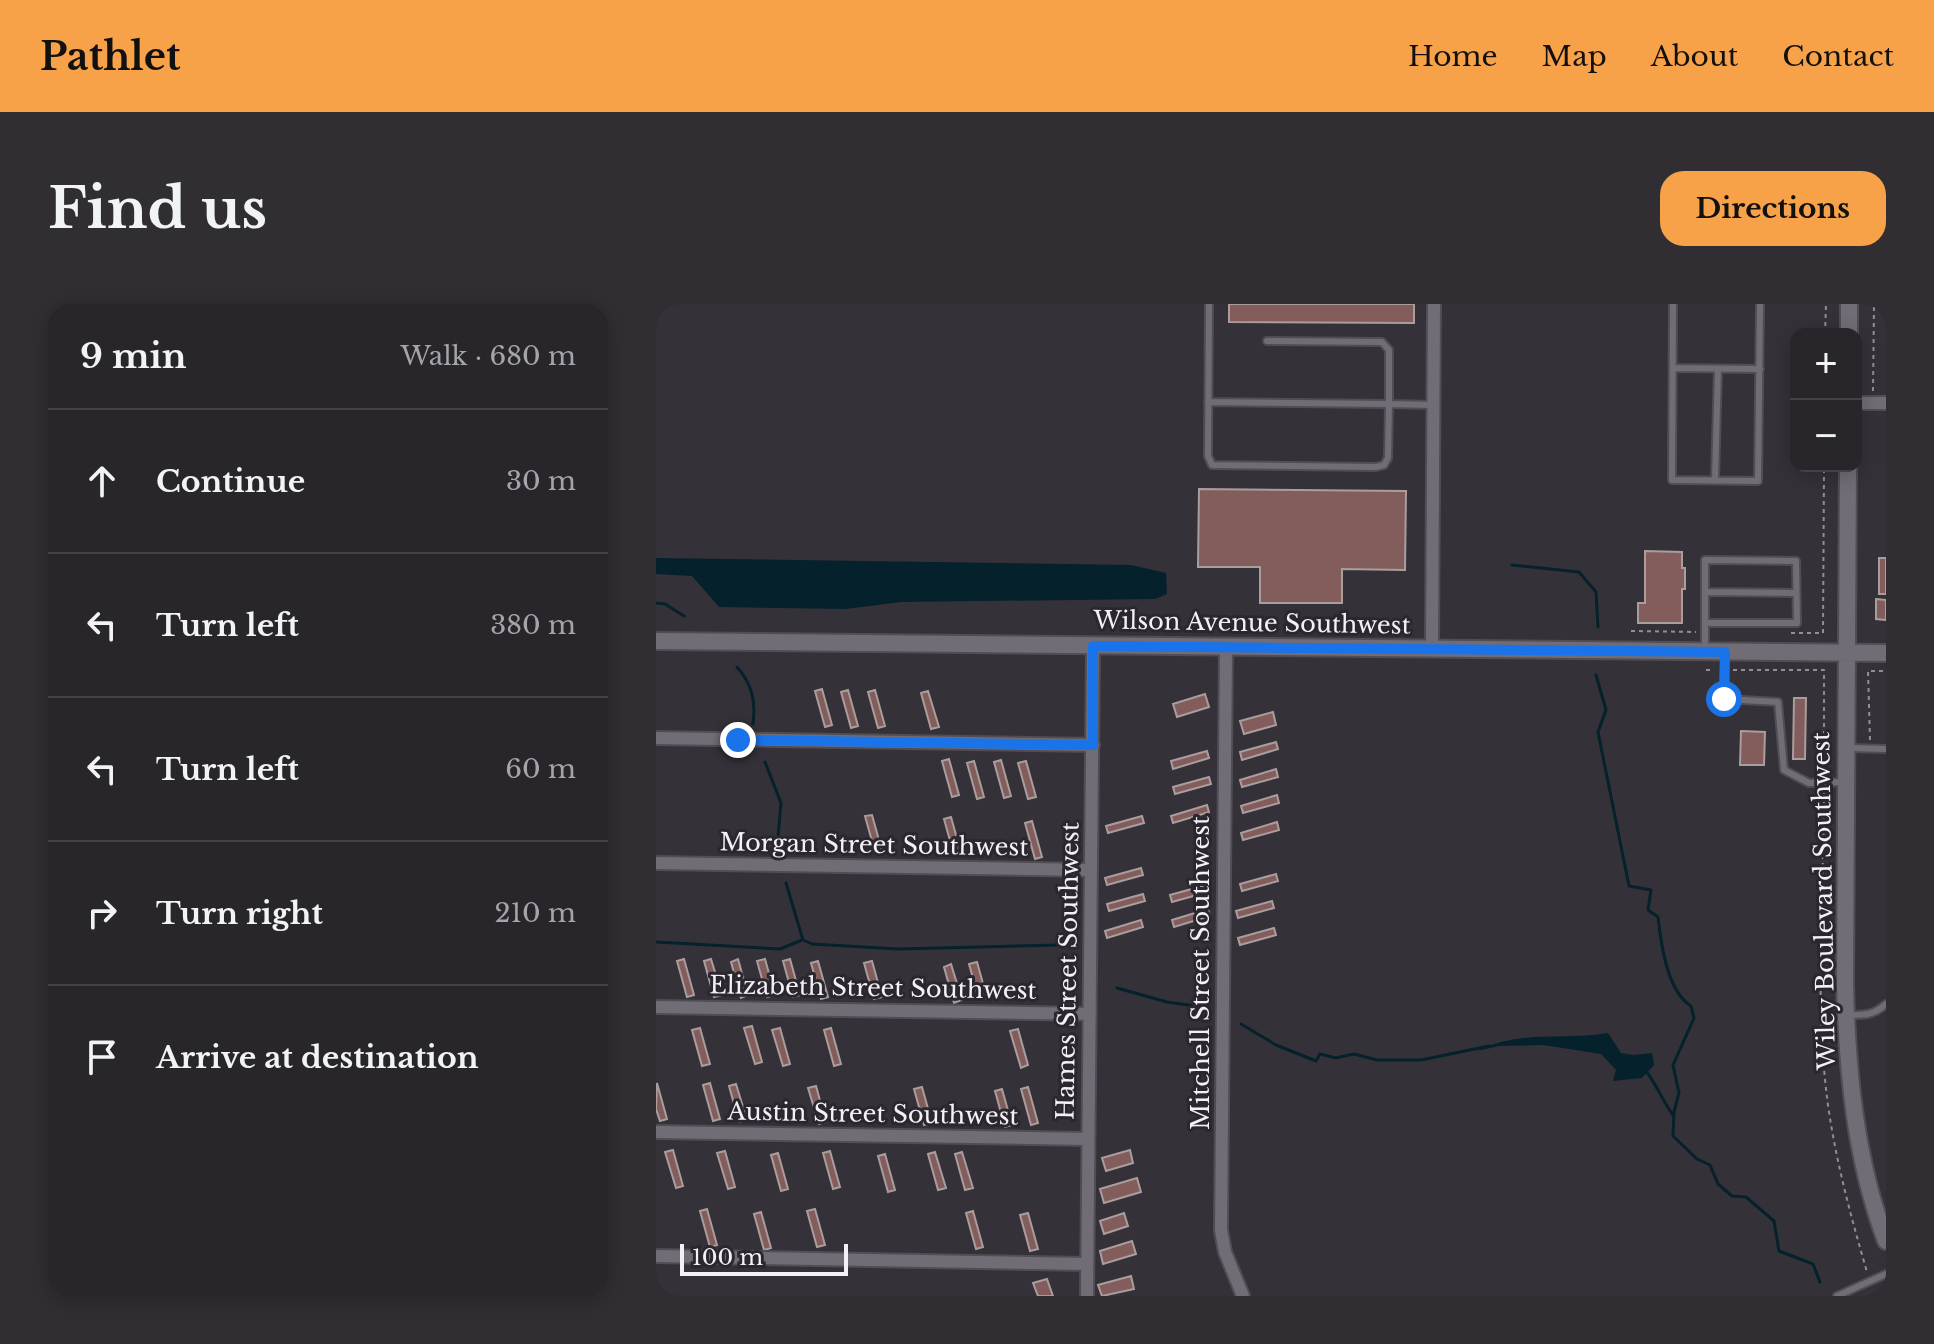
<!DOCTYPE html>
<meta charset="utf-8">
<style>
body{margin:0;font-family:"Libre Baskerville",serif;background:#302d33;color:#f1f3f6}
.controls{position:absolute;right:24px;top:24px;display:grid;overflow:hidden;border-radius:16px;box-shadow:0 4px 20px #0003}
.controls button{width:72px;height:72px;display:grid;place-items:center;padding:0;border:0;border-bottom:2px solid #444247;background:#28252b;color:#f1f3f6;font:40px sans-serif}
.scale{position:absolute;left:24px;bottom:20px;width:168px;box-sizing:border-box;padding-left:8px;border:4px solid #f3f1f6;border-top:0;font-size:22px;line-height:28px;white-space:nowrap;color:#f3f1f6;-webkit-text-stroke:6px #2b272f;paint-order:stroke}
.stop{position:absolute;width:24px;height:24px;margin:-18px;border:6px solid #1a73e8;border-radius:50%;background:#fff}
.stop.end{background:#1a73e8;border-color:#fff;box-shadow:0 2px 8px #0008}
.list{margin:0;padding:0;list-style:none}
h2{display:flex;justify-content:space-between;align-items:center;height:104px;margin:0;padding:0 32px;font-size:34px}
h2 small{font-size:26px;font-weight:400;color:#a5a5a9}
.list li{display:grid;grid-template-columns:52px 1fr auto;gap:24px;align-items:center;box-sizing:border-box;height:144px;padding:0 32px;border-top:2px solid #444247}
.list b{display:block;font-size:30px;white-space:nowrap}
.list em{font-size:26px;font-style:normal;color:#a5a5a9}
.icon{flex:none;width:44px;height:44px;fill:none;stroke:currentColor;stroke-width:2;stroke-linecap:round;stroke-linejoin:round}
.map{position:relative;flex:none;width:1230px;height:992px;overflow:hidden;border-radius:24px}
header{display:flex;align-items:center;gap:48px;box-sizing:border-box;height:112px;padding:0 40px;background:#f7a148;color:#111}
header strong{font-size:38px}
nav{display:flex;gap:44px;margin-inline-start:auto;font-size:28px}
.intro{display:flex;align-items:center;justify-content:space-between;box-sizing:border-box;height:192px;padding:0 48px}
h1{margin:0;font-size:56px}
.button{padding:20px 36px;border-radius:24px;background:#f7a148;color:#111;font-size:28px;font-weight:700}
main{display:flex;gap:48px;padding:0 48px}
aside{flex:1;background:#28252b;border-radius:24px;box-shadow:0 4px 20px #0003}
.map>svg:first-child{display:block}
</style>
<header>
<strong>Pathlet</strong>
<nav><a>Home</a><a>Map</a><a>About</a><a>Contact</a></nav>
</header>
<div class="intro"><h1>Find us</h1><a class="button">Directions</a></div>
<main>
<aside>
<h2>9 min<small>Walk · 680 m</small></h2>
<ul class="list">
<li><svg class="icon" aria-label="ahead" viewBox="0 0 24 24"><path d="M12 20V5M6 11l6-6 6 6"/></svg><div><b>Continue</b></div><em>30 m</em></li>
<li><svg class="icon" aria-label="left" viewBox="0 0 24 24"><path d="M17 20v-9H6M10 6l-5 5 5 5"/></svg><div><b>Turn left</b></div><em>380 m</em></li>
<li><svg class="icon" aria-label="left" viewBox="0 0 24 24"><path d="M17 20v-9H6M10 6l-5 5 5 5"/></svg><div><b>Turn left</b></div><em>60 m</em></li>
<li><svg class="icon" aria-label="right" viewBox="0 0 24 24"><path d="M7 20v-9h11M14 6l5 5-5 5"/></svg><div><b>Turn right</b></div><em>210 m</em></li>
<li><svg class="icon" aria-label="arrive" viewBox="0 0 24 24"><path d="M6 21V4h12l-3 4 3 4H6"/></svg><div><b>Arrive at destination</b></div></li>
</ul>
</aside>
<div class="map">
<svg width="1230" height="992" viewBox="0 0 1230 992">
<rect width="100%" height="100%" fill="#353139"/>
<path fill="#05212c" d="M0,254L475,261L510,269L511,290L499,295L245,298L190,305L63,303L36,272L0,270Z
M952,729L965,749L977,751L996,749L998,761L986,774L957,777L960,766L945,750L887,741L843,742L821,747C866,725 906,737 952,729Z"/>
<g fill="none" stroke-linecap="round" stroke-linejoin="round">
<path stroke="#05212c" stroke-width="3" d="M856,261L923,268L940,288L942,323
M0,299L9,300L28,312
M81,363C96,380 100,397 97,420
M940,371L950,406L942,428L973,582L995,586L992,606L1002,613C1005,640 1011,687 1035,702L1038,714L1017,761L1023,789L1018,808L1017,832L1041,855L1054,861L1062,880L1076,892L1090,893L1118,917L1123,947L1157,960L1164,978
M109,458L125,499L121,545
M130,579L147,636L156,640L242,645L403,641
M0,638L124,645L146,636
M461,684L511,698L553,704
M585,720L620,741L660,757L664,750L680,754L698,750L721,756H765L833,742
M990,767C1002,783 1006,796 1017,811"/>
</g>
<path fill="#825d5c" stroke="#aa9d9d" stroke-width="2" d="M573,0H758V19L573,18Z
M543,185L750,187L749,266L686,265V299H604V263H542Z
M989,247L1026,248V264H1029V285H1026V319H982V299H989Z
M1223,254H1230V290H1223Z
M1220,295L1230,296V316L1220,315Z
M166,385L176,421L169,423L159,387Z
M192,386L202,422L195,424L185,388Z
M219,386L229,422L222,424L212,388Z
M272,387L283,423L275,425L265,389Z
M549,390L553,403L521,413L517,400Z
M1138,394H1150L1149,455H1137Z
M617,408L620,421L588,430L584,417Z
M1085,427L1109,428L1108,461H1084Z
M620,438L622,445L586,456L584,448Z
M551,447L553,454L517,465L515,457Z
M293,455L303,491L296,493L286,457Z
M345,456L355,492L348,494L338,458Z
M318,457L328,493L321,495L311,459Z
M370,457L380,493L372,495L362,459Z
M620,465L622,473L586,483L584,476Z
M553,473L555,480L519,490L517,483Z
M621,491L623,499L587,509L585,502Z
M551,501L553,508L517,519L515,512Z
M216,511L226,547L219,548L209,512Z
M486,512L488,519L452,529L450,522Z
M295,513L305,549L298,551L288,515Z
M376,517L386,553L379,555L369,519Z
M621,518L623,526L587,536L585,529Z
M485,564L487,571L451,581L449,574Z
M620,570L622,577L586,587L584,580Z
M550,581L552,588L516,598L514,591Z
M487,590L489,597L453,607L451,600Z
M616,597L618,604L582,614L580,607Z
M552,605L554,612L518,623L516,616Z
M485,616L487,623L451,634L449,627Z
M618,624L620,631L584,641L582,634Z
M28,655L38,691L31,693L21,657Z
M55,655L66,691L58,693L48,657Z
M82,655L92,691L85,694L75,658Z
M109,655L119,691L111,693L101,657Z
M134,655L144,691L137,693L127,657Z
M162,657L172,693L165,695L155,659Z
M216,657L226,693L218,695L208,659Z
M321,658L331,694L323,696L313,660Z
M295,660L306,696L298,699L288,663Z
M96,722L106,758L99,760L88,724Z
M44,724L54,760L46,762L36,726Z
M124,724L134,760L127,762L116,726Z
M175,724L185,760L178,762L168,726Z
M362,725L372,761L365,764L354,727Z
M1,779L11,815L4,817L0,805Z
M54,779L64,815L57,817L47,781Z
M80,780L91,816L83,818L73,782Z
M160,782L170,818L163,820L152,784Z
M266,783L276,819L268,821L258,785Z
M372,783L382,819L375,821L365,785Z
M346,785L356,821L349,823L339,787Z
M17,846L27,882L20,884L9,848Z
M474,846L477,859L450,867L446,854Z
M69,847L79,883L72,885L61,849Z
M174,847L184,883L177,885L167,849Z
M279,848L290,884L282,886L272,850Z
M306,848L317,884L309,886L299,850Z
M122,849L132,885L125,887L115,851Z
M229,850L239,886L232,888L222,852Z
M481,874L485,888L448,899L444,885Z
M51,905L61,941L54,943L44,907Z
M159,905L169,941L161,943L151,907Z
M317,907L327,943L320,945L310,909Z
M105,908L115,944L108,946L98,910Z
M372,909L382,945L374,947L364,911Z
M468,909L472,922L448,930L444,917Z
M476,937L480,950L447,960L444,947Z
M475,972L478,985L446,992L442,981Z
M391,975L397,992H382L377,979Z"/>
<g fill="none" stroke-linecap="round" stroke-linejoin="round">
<g stroke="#504d53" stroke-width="10">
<path id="service" d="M553,0L552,152L556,161L720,163L728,161L732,154L733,100L777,101
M1017,0L1016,176L1102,177L1104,0
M1017,64L1104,65
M552,98L733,100V46L726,38L611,37
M1059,176L1062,65
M1049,288L1140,289
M1049,319H1141L1140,257L1049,256V344
M1069,348L1068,395L1122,398L1128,466L1153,479L1187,478
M1194,444L1230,445
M1193,711C1209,711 1218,711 1230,700
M1181,992L1230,970"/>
</g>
<g stroke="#504d53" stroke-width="16">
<path id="minor" d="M1200,99H1230
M570,343L565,926L569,948L587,992
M776,345L778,0
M0,434L437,441
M0,559L435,566
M0,703L434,710
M0,828L432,835
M0,952L431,960
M431,992L437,342"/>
</g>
<g stroke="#504d53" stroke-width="20">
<path id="tertiary" d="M1193,30V0
M1192,162L1189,680C1191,766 1199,855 1230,937
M0,337L1230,349"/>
</g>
<path stroke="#918e94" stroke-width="2" stroke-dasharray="4 4" stroke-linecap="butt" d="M1169,30L1170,0
M1217,87L1218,0
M975,327L1040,328
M1135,329H1167L1168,162
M1050,366H1058
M1077,366H1168V469
M1214,436L1212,367H1230
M1168,487C1168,591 1158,698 1172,801C1180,858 1195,913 1211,968"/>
<use href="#service" stroke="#716d76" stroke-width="6"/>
<use href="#minor" stroke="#716d76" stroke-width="12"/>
<use href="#tertiary" stroke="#716d76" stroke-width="16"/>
</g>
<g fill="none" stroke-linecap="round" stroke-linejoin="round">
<path stroke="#1a73e8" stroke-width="10" d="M82,436L437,441V342L1069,348L1068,395"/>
</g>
<g text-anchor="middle" stroke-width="6" stroke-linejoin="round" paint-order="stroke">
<g font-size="24" fill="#f3f1f6" stroke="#2b272f">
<text transform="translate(596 319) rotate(1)" y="8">Wilson Avenue Southwest</text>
<text transform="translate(218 541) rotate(1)" y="8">Morgan Street Southwest</text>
<text transform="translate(1168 597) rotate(-91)" y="8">Wiley Boulevard Southwest</text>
<text transform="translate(412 667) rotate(-89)" y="8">Hames Street Southwest</text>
<text transform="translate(545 669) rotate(-90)" y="8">Mitchell Street Southwest</text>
<text transform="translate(217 684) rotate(1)" y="8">Elizabeth Street Southwest</text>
<text transform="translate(217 810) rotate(1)" y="8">Austin Street Southwest</text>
</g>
</g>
</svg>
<div class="controls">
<button>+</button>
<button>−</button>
</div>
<div class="scale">100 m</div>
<div class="stop" style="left:1068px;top:395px"></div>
<div class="stop end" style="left:82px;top:436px"></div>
</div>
</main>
